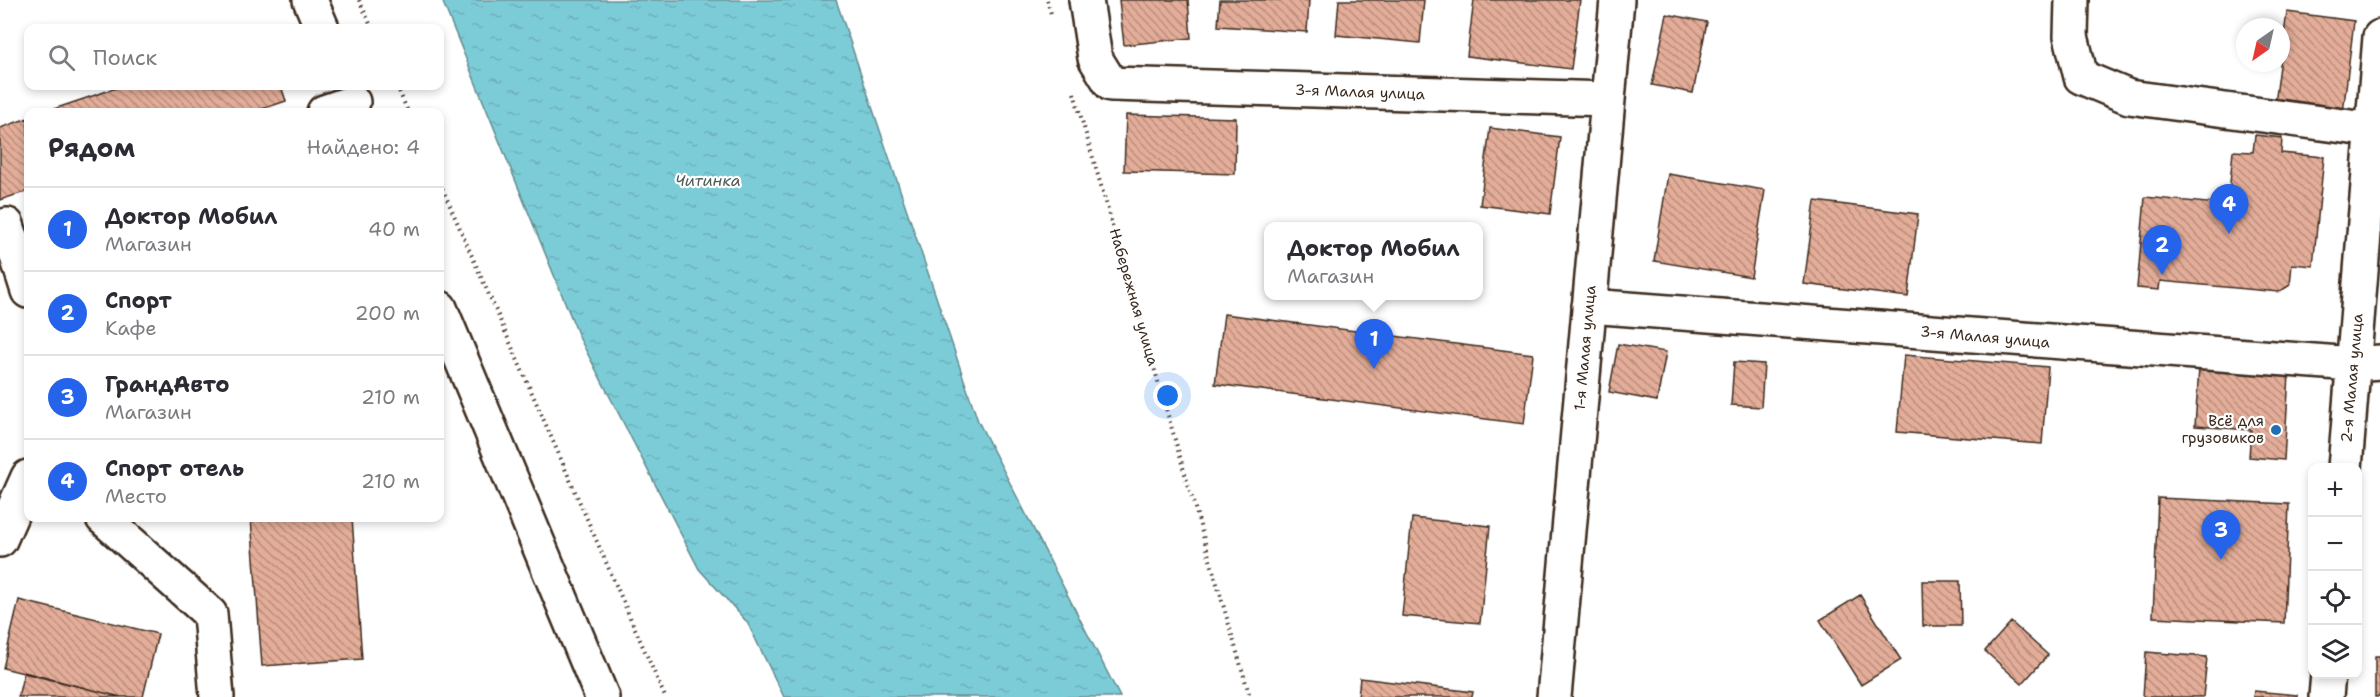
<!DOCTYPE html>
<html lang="ru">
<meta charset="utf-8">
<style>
body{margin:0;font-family:"Shantell Sans",sans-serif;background:#f7f7f7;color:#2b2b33}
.controls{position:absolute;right:18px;bottom:18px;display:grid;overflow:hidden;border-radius:12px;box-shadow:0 3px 9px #0003}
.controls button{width:54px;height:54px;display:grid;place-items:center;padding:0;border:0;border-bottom:2px solid #e1e1e2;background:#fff;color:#2b2b33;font:30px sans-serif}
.compass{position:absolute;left:2236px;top:18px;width:54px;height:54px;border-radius:50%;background:#fff;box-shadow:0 3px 9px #0003;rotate:214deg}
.you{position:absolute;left:1168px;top:396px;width:21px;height:21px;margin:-15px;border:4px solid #fff;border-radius:50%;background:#1a73e8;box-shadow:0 0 0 9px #1a73e833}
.badge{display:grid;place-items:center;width:39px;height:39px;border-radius:50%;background:#2563eb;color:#fff;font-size:20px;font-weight:700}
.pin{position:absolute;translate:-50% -50px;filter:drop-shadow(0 2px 3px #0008)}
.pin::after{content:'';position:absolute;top:32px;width:21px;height:18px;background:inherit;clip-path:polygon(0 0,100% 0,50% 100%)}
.popup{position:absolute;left:1264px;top:222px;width:219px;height:78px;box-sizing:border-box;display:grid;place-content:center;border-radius:12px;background:#fff;filter:drop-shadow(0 2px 4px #0005);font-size:20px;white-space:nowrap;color:#7c7c81}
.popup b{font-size:22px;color:#2b2b33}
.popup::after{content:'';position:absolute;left:50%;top:100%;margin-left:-12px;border:12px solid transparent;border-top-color:#fff}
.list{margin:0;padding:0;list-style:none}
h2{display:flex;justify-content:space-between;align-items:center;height:78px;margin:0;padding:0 24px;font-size:26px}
h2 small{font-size:20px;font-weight:400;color:#7c7c81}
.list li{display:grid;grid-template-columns:39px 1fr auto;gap:18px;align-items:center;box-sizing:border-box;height:84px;padding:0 24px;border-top:2px solid #e1e1e2}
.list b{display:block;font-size:22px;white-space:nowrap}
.list p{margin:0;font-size:20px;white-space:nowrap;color:#7c7c81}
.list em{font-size:20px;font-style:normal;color:#7c7c81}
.icon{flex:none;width:33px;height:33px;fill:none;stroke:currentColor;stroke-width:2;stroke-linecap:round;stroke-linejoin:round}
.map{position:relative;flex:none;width:2380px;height:697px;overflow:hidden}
.search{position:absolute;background:#fff;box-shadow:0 3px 9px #0003;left:24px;top:24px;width:420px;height:66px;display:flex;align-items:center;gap:15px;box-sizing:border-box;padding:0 21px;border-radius:12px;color:#7c7c81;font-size:22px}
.panel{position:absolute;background:#fff;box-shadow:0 3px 9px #0003;left:24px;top:108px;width:420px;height:414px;border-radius:12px}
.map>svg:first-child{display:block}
</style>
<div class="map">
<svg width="2380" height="697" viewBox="0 0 2380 697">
<defs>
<pattern id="water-ripples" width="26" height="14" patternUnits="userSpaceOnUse" patternTransform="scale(1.5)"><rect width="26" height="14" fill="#7cccd8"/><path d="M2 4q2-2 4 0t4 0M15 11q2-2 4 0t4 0" fill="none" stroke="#6cafb9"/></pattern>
<pattern id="building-back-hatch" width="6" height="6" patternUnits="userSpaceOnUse" patternTransform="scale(1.5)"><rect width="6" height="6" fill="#e3ad99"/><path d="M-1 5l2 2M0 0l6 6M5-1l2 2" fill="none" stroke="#b98d7c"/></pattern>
</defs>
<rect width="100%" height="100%" fill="#fff"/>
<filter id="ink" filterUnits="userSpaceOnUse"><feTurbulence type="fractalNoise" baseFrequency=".0167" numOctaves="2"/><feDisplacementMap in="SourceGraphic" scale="12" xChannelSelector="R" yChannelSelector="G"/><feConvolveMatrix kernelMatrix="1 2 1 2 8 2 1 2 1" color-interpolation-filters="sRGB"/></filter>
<g filter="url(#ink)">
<path fill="url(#water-ripples)" stroke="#628b8e" stroke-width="1.5" d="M442,0H836L978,421L1120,697H784L747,622L699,569L580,339Z"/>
<path fill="url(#building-back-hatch)" stroke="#3b2a1e" stroke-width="1.5" d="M1119,0H1188L1191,38L1124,45Z
M1220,0H1309L1307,32L1218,26Z
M1339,0H1424L1420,43L1336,35Z
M1474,0H1580L1571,69L1467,56Z
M2287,12L2354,21L2343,113L2275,104Z
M1667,14L1707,22L1693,93L1652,85Z
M122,86H281L286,101L253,112H45Z
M1126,115L1236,118L1235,174L1124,171Z
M28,118V191L0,200V128Z
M1490,128L1560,137L1550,214L1480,205Z
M2255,135L2282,138L2281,153L2324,157L2313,266L2292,264L2290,285L2279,292L2160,281L2159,290L2137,288L2145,197L2228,205L2233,151L2253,152Z
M1668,174L1765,190L1751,277L1654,261Z
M1815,201L1918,214L1908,297L1804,284Z
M1224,314L1533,354L1524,424L1215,384Z
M1618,344L1666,352L1657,401L1609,392Z
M1904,355L2048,367L2042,444L1897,432Z
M1734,362L1764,364L1761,407L1731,405Z
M2199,368L2289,374L2284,460L2249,457L2251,430L2195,426Z
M2158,498L2289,504L2284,623L2153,617Z
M251,518H352L362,659L262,666Z
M1412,518L1490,526L1480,623L1402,616Z
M1922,581H1960L1961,626H1923Z
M1860,595L1901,660L1861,685L1820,620Z
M19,600L158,634L143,697H121L3,668Z
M2011,622L2048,655L2022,684L1985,651Z
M2146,652L2207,657L2203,697H2143Z
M2375,656H2380V697H2375Z
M24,672L120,697H18Z
M1360,678L1473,692L1472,697H1358Z
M2254,691L2297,695V697H2253Z"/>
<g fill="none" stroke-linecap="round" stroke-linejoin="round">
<g stroke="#3b2a1e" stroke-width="38">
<path id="minor" d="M310,0L322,28
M1086,0L1095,58L1111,84L1608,99
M2072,0L2071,36L2081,77L2129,97L2373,130
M324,112L353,102
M7,225L28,291
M1589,306L2353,364L2380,362
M440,308L602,697
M2345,468L2380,37
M103,518L210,614L217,697
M0,540L28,477
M1554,697L1617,0
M2326,697L2328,674"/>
</g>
<path stroke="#3b2a1e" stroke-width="4" stroke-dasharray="1.5 4.5" stroke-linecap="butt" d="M359,0L372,28
M1047,0L1052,17
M397,86L408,112
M1074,93L1250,697
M440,183L665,697"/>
<use href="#minor" stroke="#fff" stroke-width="33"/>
</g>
</g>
<circle fill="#1f6fb2" stroke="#fff" stroke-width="2" cx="2276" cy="430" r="6"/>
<g text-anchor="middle" stroke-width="4.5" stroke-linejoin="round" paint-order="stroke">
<g font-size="15" fill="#3b2a1e" stroke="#fff">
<text transform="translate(1360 92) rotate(2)" y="5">3-я Малая улица</text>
<text transform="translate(1134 297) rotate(74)" y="5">Набережная улица</text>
<text transform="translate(1985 337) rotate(5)" y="5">3-я Малая улица</text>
<text transform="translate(1585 348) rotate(-85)" y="5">1-я Малая улица</text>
<text transform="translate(2352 378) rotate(-85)" y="5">2-я Малая улица</text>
</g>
<g font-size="15" fill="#3b2a1e" stroke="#fff" text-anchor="end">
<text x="2264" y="426">Всё для<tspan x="2264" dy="17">грузовиков</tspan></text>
</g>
<g font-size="16" font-style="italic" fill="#4e5b56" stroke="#fff">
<text x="708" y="186">Читинка</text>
</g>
</g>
</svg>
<div class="controls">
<button>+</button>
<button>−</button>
<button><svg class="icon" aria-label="locate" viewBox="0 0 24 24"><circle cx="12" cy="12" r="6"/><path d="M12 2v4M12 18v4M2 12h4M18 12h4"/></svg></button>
<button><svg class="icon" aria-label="layers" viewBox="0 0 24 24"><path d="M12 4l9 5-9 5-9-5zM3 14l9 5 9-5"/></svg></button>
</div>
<svg class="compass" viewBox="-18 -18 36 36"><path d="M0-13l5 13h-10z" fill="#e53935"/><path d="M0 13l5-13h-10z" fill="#7c7c81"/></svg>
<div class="you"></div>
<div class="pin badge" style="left:1374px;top:369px">1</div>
<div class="popup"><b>Доктор Мобил</b>Магазин</div>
<div class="pin badge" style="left:2162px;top:275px">2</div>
<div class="pin badge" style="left:2221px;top:560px">3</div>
<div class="pin badge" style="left:2229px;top:234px">4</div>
<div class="search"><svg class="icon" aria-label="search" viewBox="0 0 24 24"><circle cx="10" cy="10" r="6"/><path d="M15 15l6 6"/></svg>Поиск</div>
<section class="panel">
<h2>Рядом<small>Найдено: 4</small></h2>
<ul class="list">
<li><span class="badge">1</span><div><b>Доктор Мобил</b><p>Магазин</p></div><em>40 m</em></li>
<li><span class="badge">2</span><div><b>Спорт</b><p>Кафе</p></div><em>200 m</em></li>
<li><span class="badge">3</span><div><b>ГрандАвто</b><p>Магазин</p></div><em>210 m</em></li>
<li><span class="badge">4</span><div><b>Спорт отель</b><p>Место</p></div><em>210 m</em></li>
</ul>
</section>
</div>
